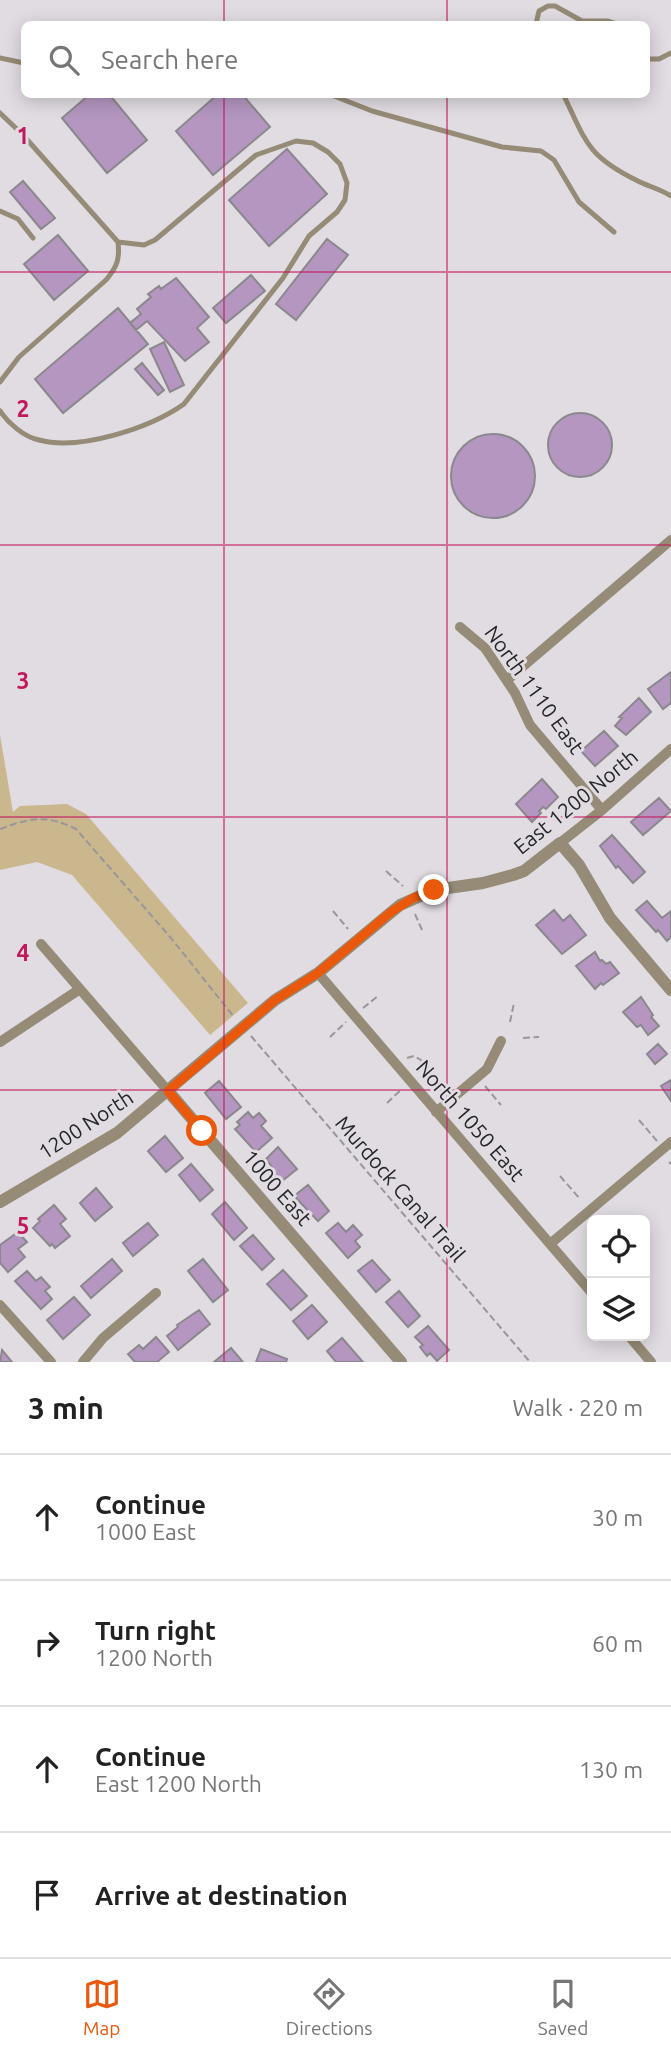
<!DOCTYPE html>
<meta charset="utf-8">
<style>
body{margin:0;font-family:Ubuntu,sans-serif;background:#f6f6f6;color:#222}
.controls{position:absolute;right:21px;bottom:21px;display:grid;overflow:hidden;border-radius:10px;box-shadow:0 4px 18px #0003}
.controls button{width:63px;height:63px;display:grid;place-items:center;padding:0;border:0;border-bottom:2px solid #e0e0e0;background:#fff;color:#222;font:35px sans-serif}
.stop{position:absolute;width:21px;height:21px;margin:-16px;border:5px solid #ea580c;border-radius:50%;background:#fff}
.stop.end{background:#ea580c;border-color:#fff;box-shadow:0 2px 7px #0008}
.list{margin:0;padding:0;list-style:none}
h2{display:flex;justify-content:space-between;align-items:center;height:91px;margin:0;padding:0 28px;font-size:30px}
h2 small{font-size:23px;font-weight:400;color:#767676}
.list li{display:grid;grid-template-columns:46px 1fr auto;gap:21px;align-items:center;box-sizing:border-box;height:126px;padding:0 28px;border-top:2px solid #e0e0e0}
.list b{display:block;font-size:26px;white-space:nowrap}
.list p{margin:0;font-size:23px;white-space:nowrap;color:#767676}
.list em{font-size:23px;font-style:normal;color:#767676}
.icon{flex:none;width:38px;height:38px;fill:none;stroke:currentColor;stroke-width:2;stroke-linecap:round;stroke-linejoin:round}
.map{position:relative;flex:none;width:671px;height:1362px;overflow:hidden}
.search{position:absolute;background:#fff;box-shadow:0 4px 18px #0003;left:21px;right:21px;top:21px;height:77px;display:flex;align-items:center;gap:18px;box-sizing:border-box;padding:0 24px;border-radius:10px;color:#767676;font-size:26px}
.sheet{height:595px;background:#fff}
nav{display:flex;justify-content:space-around;align-items:center;box-sizing:border-box;height:98px;border-top:2px solid #e0e0e0;background:#fff;font-size:19px;color:#767676}
nav a{display:grid;justify-items:center;gap:4px}
nav .on{color:#ea580c}
.map>svg:first-child{display:block}
</style>
<div class="map">
<svg width="671" height="1362" viewBox="0 0 671 1362">
<rect width="100%" height="100%" fill="#e0dce2"/>
<path fill="#cbb78e" d="M0,735L13,812L20,806L67,804L86,814L248,1003L210,1035L72,875L37,862L0,870Z"/>
<path fill="#b496c1" stroke="#8b888d" stroke-width="2" d="M90,94H109L147,140L107,173L62,118Z
M218,94H242L270,127L213,175L176,131Z
M287,149L327,194L269,246L229,200Z
M23,181L55,218L41,229L10,192Z
M58,235L88,271L54,300L24,264Z
M327,239L348,255L296,320L276,304Z
M251,275L265,291L226,323L213,308Z
M176,278L209,317L197,328L209,342L185,361L147,321L136,330L130,323L141,314L137,309L151,297L148,294L159,286L161,289Z
M118,308L148,344L63,413L35,379Z
M164,342L184,385L170,392L150,349Z
M142,363L164,390L158,395L135,369Z
M548 445a32 32 0 1 1 64 0a32 32 0 1 1-64 0Z
M451 476a42 42 0 1 1 84 0a42 42 0 1 1-84 0Z
M671,672V703L663,709L648,689Z
M639,698L651,712L626,735L615,726L622,718L619,717Z
M604,731L618,746L595,766L581,751Z
M542,779L558,797L546,809L543,807L539,811L541,813L532,822L516,804Z
M659,798L671,811L643,835L631,822Z
M612,835L645,872L633,883L618,866L616,868L600,846Z
M647,901L662,918L671,911V937L667,941L658,930L656,932L636,910Z
M554,910L563,921L570,915L586,935L562,954L536,925Z
M595,952L600,961L602,960L606,964L610,962L619,973L603,985L601,983L595,989L576,966Z
M641,997L653,1015L651,1017L659,1026L648,1035L641,1025L637,1027L623,1012Z
M658,1044L667,1054L655,1064L647,1054Z
M671,1080V1101L661,1086Z
M219,1081L241,1107L226,1119L205,1093Z
M248,1112L253,1118L259,1113L266,1121L261,1126L272,1138L256,1152L235,1129L240,1125L237,1122Z
M165,1136L183,1158L166,1172L148,1151Z
M278,1147L297,1169L281,1182L270,1170L273,1168L266,1159Z
M191,1164L213,1190L200,1201L179,1175Z
M308,1185L329,1211L318,1221L294,1196Z
M96,1188L112,1207L95,1221L80,1203Z
M225,1202L247,1228L234,1240L212,1214Z
M54,1205L66,1219L60,1224L70,1236L55,1248L52,1244L50,1246L33,1228L40,1221L38,1219Z
M148,1223L158,1235L133,1256L123,1243Z
M338,1223L346,1232L353,1225L362,1235L355,1241L360,1247L348,1258L326,1233Z
M18,1232L27,1242L18,1249L25,1257L8,1272L0,1263V1245Z
M253,1235L274,1259L262,1270L240,1246Z
M112,1259L122,1271L91,1298L81,1286Z
M203,1259L228,1290L213,1302L188,1271Z
M372,1260L390,1280L376,1292L358,1271Z
M283,1270L307,1296L291,1310L267,1284Z
M27,1271L36,1281L41,1277L50,1287L45,1291L52,1299L41,1309L15,1281Z
M399,1291L420,1316L408,1327L386,1302Z
M74,1297L90,1315L63,1339L47,1320Z
M312,1305L327,1322L308,1339L293,1321Z
M199,1310L210,1324L178,1350L167,1336L178,1327L177,1325Z
M428,1326L449,1350L437,1361L430,1353L427,1356L420,1347L423,1345L415,1337Z
M156,1337L169,1352L157,1362H135L128,1354L139,1345L143,1349Z
M342,1338L363,1362H336L327,1351Z
M231,1348L243,1362H214Z
M261,1349L287,1359L286,1362H256Z
M2,1350L12,1362H0Z"/>
<g fill="none" stroke-linecap="round" stroke-linejoin="round">
<path stroke="#99969b" stroke-width="2" stroke-dasharray="7 3.5" stroke-linecap="butt" d="M0,829C30,818 46,814 76,829L171,938L234,1017
M386,871L403,886
M333,911L348,929
M415,914L422,930
M363,1008L378,996
M510,1022L514,1003
M251,1036L530,1362
M330,1037L346,1022
M523,1038L539,1037
M407,1058L414,1056L421,1060L422,1067L419,1072
M485,1086L501,1105
M387,1103L402,1089
M639,1120L657,1141
M669,1162L671,1164
M560,1176L580,1199"/>
<path stroke="#958b76" stroke-width="5" d="M536,24L539,11L548,6H555L582,21H608L617,24
M0,58L24,63
M646,59H659L671,53
M329,94L372,111L502,147L541,151L554,160L579,202L614,232
M563,94C586,141 586,155 636,180C647,186 660,189 671,196
M0,113L23,135L118,242
M0,211L18,219L33,238
M0,382L19,357L106,280C117,267 120,259 118,242L144,245L155,240L256,155L296,141L313,143L328,152L340,164L347,183L345,200L337,212L309,236L283,278L184,404C150,428 80,451 39,440C24,437 8,423 0,411"/>
<path stroke="#958b76" stroke-width="10" d="M460,627L485,648L515,693L530,725L602,810
M507,680L671,540
M560,843L602,810L671,749
M41,944L168,1091
M318,973L592,1293
M0,1042L80,989
M436,1112L487,1069L501,1041
M550,1244L671,1142
M0,1305L51,1362
M629,1336L651,1362
M83,1362L103,1338L156,1293"/>
<path stroke="#958b76" stroke-width="12" d="M168,1091L401,1362
M0,1202L117,1133L275,1000L318,973L400,905L434,890L483,883L513,875L524,871L560,843L579,865L610,918L671,990"/>
</g>
<g fill="none" stroke-linecap="round" stroke-linejoin="round">
<path stroke="#ea580c" stroke-width="9" d="M202,1131L168,1091L275,1000L318,973L391,912L413,898L434,890"/>
</g>
<path fill="none" stroke="#c2185b" stroke-width="2" stroke-opacity="0.55" d="M224,0V24M447,0V24M224,94V1362M447,94V1362M0,272H671M0,545H671M0,817H671M0,1090H671"/>
<g text-anchor="middle" stroke-width="6" stroke-linejoin="round" paint-order="stroke">
<g font-size="21" fill="#262527" stroke="#e0dce2">
<text transform="translate(534 690) rotate(54)" y="7">North 1110 East</text>
<text transform="translate(576 802) rotate(-39)" y="7">East 1200 North</text>
<text transform="translate(470 1121) rotate(49)" y="7">North 1050 East</text>
<text transform="translate(86 1125) rotate(-33)" y="7">1200 North</text>
<text transform="translate(277 1188) rotate(49)" y="7">1000 East</text>
<text transform="translate(400 1189) rotate(49)" y="7">Murdock Canal Trail</text>
</g>
</g>
<g font-size="23" text-anchor="middle" font-weight="bold" fill="#c2185b" stroke="#e0dce2" stroke-width="6" stroke-linejoin="round" paint-order="stroke">
<text x="23" y="144">1</text>
<text x="23" y="417">2</text>
<text x="23" y="689">3</text>
<text x="23" y="961">4</text>
<text x="23" y="1234">5</text>
</g>
</svg>
<div class="controls">
<button><svg class="icon" aria-label="locate" viewBox="0 0 24 24"><circle cx="12" cy="12" r="6"/><path d="M12 2v4M12 18v4M2 12h4M18 12h4"/></svg></button>
<button><svg class="icon" aria-label="layers" viewBox="0 0 24 24"><path d="M12 4l9 5-9 5-9-5zM3 14l9 5 9-5"/></svg></button>
</div>
<div class="stop" style="left:202px;top:1131px"></div>
<div class="stop end" style="left:434px;top:890px"></div>
<div class="search"><svg class="icon" aria-label="search" viewBox="0 0 24 24"><circle cx="10" cy="10" r="6"/><path d="M15 15l6 6"/></svg>Search here</div>
</div>
<section class="sheet">
<h2>3 min<small>Walk · 220 m</small></h2>
<ul class="list">
<li><svg class="icon" aria-label="ahead" viewBox="0 0 24 24"><path d="M12 20V5M6 11l6-6 6 6"/></svg><div><b>Continue</b><p>1000 East</p></div><em>30 m</em></li>
<li><svg class="icon" aria-label="right" viewBox="0 0 24 24"><path d="M7 20v-9h11M14 6l5 5-5 5"/></svg><div><b>Turn right</b><p>1200 North</p></div><em>60 m</em></li>
<li><svg class="icon" aria-label="ahead" viewBox="0 0 24 24"><path d="M12 20V5M6 11l6-6 6 6"/></svg><div><b>Continue</b><p>East 1200 North</p></div><em>130 m</em></li>
<li><svg class="icon" aria-label="arrive" viewBox="0 0 24 24"><path d="M6 21V4h12l-3 4 3 4H6"/></svg><div><b>Arrive at destination</b></div></li>
</ul>
</section>
<nav>
<a class="on"><svg class="icon" aria-label="map" viewBox="0 0 24 24"><path d="M3 6l6-2 6 2 6-2v14l-6 2-6-2-6 2zM9 4v14M15 6v14"/></svg>Map</a>
<a><svg class="icon" aria-label="directions" viewBox="0 0 24 24"><path d="M12 3l9 9-9 9-9-9zM9 14v-3h6M13 9l2 2-2 2"/></svg>Directions</a>
<a><svg class="icon" aria-label="saved" viewBox="0 0 24 24"><path d="M7 4h10v16l-5-4-5 4z"/></svg>Saved</a>
</nav>
